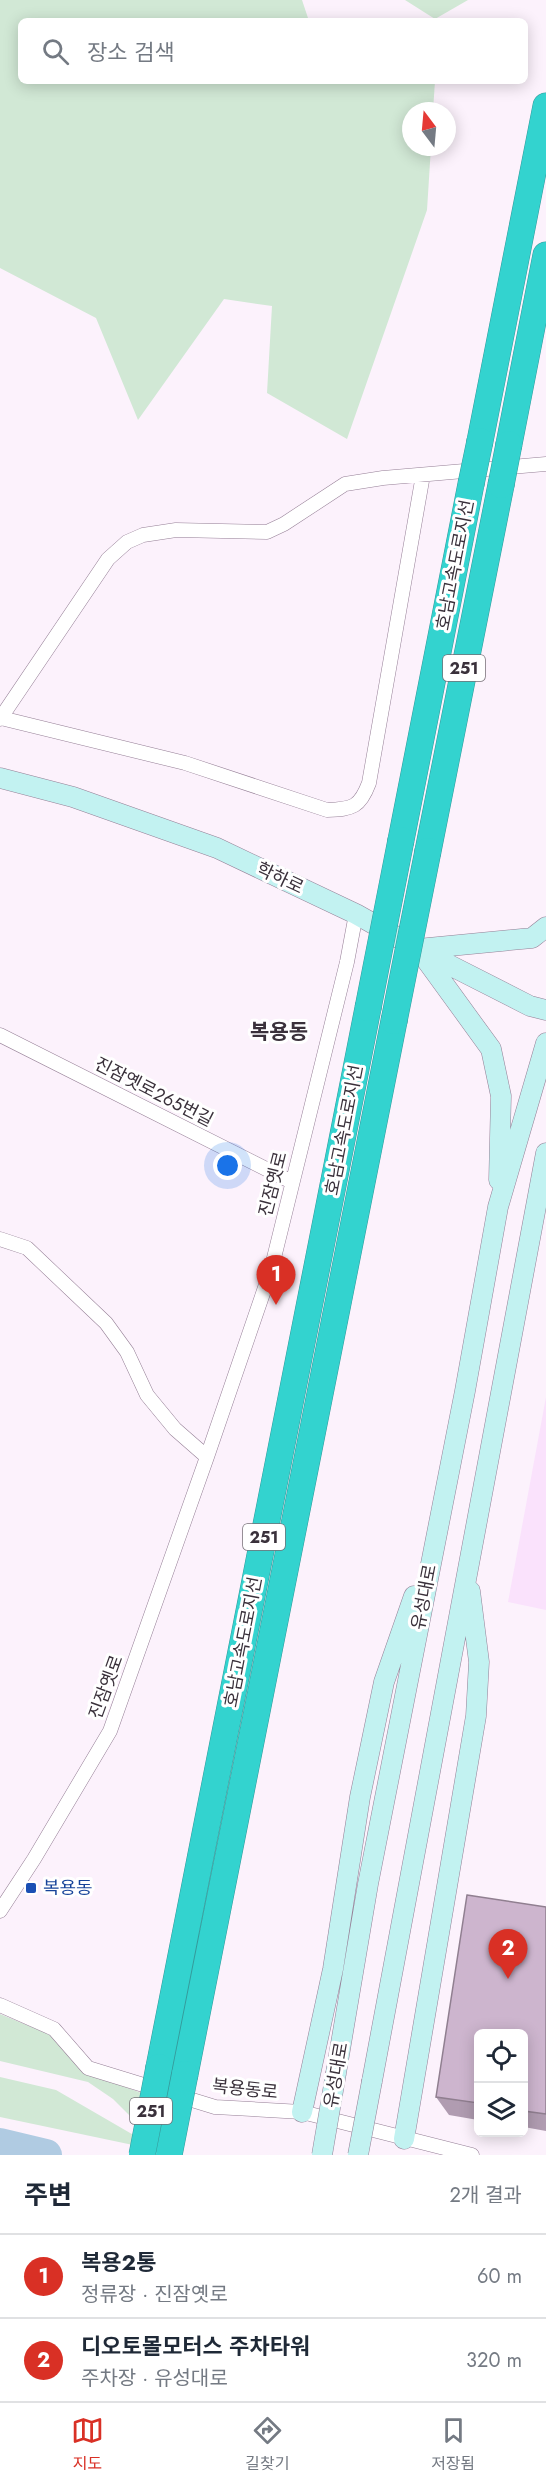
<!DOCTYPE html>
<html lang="ko">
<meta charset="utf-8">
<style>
body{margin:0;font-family:Jost,"Noto Sans KR",sans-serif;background:#f6f6f7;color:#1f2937}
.controls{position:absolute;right:18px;bottom:18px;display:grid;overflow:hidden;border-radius:9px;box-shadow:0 3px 15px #0003}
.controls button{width:54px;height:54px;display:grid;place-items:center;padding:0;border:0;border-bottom:2px solid #e0e1e3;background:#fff;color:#1f2937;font:30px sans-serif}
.compass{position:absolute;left:402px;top:102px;width:54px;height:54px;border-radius:50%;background:#fff;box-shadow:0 3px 15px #0003;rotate:344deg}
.you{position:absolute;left:228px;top:1166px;width:21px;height:21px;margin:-15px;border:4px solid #fff;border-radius:50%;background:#1a73e8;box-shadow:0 0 0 9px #1a73e833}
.badge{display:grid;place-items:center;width:39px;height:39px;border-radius:50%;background:#d93025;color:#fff;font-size:20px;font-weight:700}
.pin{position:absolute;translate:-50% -50px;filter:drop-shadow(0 2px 3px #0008)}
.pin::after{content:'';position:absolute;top:32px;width:21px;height:18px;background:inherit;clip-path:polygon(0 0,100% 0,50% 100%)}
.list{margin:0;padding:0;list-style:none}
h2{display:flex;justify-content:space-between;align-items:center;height:78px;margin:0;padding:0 24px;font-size:26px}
h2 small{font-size:20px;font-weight:400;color:#747a83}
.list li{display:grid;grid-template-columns:39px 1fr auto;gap:18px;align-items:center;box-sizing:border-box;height:84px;padding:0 24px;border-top:2px solid #e0e1e3}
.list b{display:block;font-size:22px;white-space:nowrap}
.list p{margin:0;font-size:20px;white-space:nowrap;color:#747a83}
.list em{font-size:20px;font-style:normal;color:#747a83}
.icon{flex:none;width:33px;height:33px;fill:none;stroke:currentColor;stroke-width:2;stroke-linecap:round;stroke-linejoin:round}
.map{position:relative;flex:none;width:546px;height:2155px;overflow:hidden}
.search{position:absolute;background:#fff;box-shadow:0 3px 15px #0003;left:18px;right:18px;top:18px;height:66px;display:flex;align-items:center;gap:15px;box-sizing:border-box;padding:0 21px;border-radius:9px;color:#747a83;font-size:22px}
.sheet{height:246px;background:#fff}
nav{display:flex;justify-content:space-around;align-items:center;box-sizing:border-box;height:84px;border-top:2px solid #e0e1e3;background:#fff;font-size:16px;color:#747a83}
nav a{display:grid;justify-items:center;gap:3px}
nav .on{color:#d93025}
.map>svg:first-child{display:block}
</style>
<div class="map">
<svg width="546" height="2155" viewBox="0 0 546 2155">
<rect width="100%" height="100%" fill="#fcf2fc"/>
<path fill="#fae2fc" d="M546,1397V1610L508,1602Z"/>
<path fill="#d1e8d5" d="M0,0H302L309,21H21V81H435L433,111H411V147H431L427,210L347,439L267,393L272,306L224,299L138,420L96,318L0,268Z
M405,0H468L435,19Z
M0,2014L51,2035L81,2070L144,2094L139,2118L130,2116L113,2099L88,2082L0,2061Z
M0,2077L56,2090L137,2137L133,2145L0,2117Z"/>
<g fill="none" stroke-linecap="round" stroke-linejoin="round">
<path stroke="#b0cbe2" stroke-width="32" d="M0,2144L46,2155"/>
<g stroke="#957f96" stroke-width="15">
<path id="street" d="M1,718L185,763L327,810C353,809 360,807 369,783L423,475
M0,719L108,559L127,542L143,535L176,530L267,532L284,524L345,484L383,478L546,464
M0,1035L292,1182
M0,1239L27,1248L106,1323L127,1352L147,1395L175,1429L207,1457
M0,1911L34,1859L110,1731L207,1457L271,1270L347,962L356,914
M0,2005L54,2029L88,2068L215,2107L302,2112L472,2155"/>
</g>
<g stroke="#957f96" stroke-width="21">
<path id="secondary" d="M0,778L73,797L217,848L356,914L418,949L530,1006L546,1010
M418,949L532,938L546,927
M422,954L491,1049L501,1096L499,1180
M336,2073L368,1884L465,1391L498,1207L546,1043
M372,2081L546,1153
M302,2112L333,1969L360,1797L384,1682L414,1596
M404,2139L476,1716L479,1662L470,1591"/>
</g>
<g stroke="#359a9b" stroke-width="27">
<path id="highway" d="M480,441L546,106
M509,444L546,255
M401,840L471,484
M428,851L501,485
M159,2067L368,1008
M185,2074L394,1021"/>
</g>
<use href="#street" stroke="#fff" stroke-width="14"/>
<use href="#secondary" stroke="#c2f2f1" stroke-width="20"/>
<use href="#highway" stroke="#33d3cf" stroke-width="26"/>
<g stroke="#957f96" stroke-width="21" stroke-linecap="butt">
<path id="secondary-bridge" d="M322,2155L336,2073
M358,2155L372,2081"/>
</g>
<g stroke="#359a9b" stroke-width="27" stroke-linecap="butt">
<path id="highway-bridge" d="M471,484L480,441
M501,485L509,444
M368,1008L401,840
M394,1021L428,851
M142,2155L159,2067
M169,2155L185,2074"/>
</g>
<use href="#secondary-bridge" stroke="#c2f2f1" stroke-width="20"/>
<use href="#highway-bridge" stroke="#33d3cf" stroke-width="26"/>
</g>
<path fill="#b09cb1" d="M546,1907V2131L524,2127V2034H478V2120L449,2115L436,2097Z"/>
<path fill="#cdb5ce" stroke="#907f90" stroke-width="1.5" d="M467,1895L546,1907V2114L524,2111V2034H478V2103L436,2097Z"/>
<rect fill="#1a4fb4" stroke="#fff" stroke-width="2" x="25" y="1882" width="12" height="12" rx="3"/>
<g text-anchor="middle" stroke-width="6" stroke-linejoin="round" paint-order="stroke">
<g fill="#fff" stroke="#756f76" stroke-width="1.5">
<rect x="443" y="655" width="42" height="26" rx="4.5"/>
<rect x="243" y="1524" width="42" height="26" rx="4.5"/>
<rect x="130" y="2098" width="42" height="26" rx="4.5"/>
</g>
<g font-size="16" font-weight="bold" fill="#3a313b">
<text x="464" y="674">251</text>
<text x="264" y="1543">251</text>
<text x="151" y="2117">251</text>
</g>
<g font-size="18" fill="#3a313b" stroke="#fff">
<text transform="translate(455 565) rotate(-79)" y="6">호남고속도로지선</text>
<text transform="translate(280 878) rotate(25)" y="6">학하로</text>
<text transform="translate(154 1092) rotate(27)" y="6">진잠옛로265번길</text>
<text transform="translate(344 1130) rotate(-79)" y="6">호남고속도로지선</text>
<text transform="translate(273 1184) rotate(-76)" y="6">진잠옛로</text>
<text transform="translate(424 1597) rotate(-79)" y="6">유성대로</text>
<text transform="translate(243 1642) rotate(-79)" y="6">호남고속도로지선</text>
<text transform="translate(106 1687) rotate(-70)" y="6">진잠옛로</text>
<text transform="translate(336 2075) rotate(-80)" y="6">유성대로</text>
<text transform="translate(245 2089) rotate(6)" y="6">복용동로</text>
</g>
<g font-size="18" fill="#164399" stroke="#fff" text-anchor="start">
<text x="43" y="1894">복용동</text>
</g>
<g font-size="21" font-weight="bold" fill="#3a313b" stroke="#fff">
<text x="279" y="1039">복용동</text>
</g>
</g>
</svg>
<div class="controls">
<button><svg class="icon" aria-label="locate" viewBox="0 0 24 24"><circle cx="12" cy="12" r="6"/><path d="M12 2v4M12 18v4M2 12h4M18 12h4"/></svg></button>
<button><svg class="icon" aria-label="layers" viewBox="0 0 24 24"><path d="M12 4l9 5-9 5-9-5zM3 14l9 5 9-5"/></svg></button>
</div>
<svg class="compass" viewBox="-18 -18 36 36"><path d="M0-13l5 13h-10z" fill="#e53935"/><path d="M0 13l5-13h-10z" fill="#747a83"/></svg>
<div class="you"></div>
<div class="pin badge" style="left:276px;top:1305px">1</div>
<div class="pin badge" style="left:508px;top:1979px">2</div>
<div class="search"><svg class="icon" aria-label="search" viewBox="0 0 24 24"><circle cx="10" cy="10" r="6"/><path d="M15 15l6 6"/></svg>장소 검색</div>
</div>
<section class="sheet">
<h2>주변<small>2개 결과</small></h2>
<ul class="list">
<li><span class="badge">1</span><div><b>복용2통</b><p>정류장 · 진잠옛로</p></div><em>60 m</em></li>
<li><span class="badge">2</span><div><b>디오토몰모터스 주차타워</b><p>주차장 · 유성대로</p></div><em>320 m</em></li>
</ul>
</section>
<nav>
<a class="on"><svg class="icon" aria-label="map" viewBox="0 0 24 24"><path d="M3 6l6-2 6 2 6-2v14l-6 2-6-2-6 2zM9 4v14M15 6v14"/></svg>지도</a>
<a><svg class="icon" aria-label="directions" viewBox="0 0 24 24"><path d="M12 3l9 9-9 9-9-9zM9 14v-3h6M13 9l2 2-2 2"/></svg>길찾기</a>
<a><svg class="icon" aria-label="saved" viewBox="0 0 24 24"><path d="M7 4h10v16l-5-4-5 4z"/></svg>저장됨</a>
</nav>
